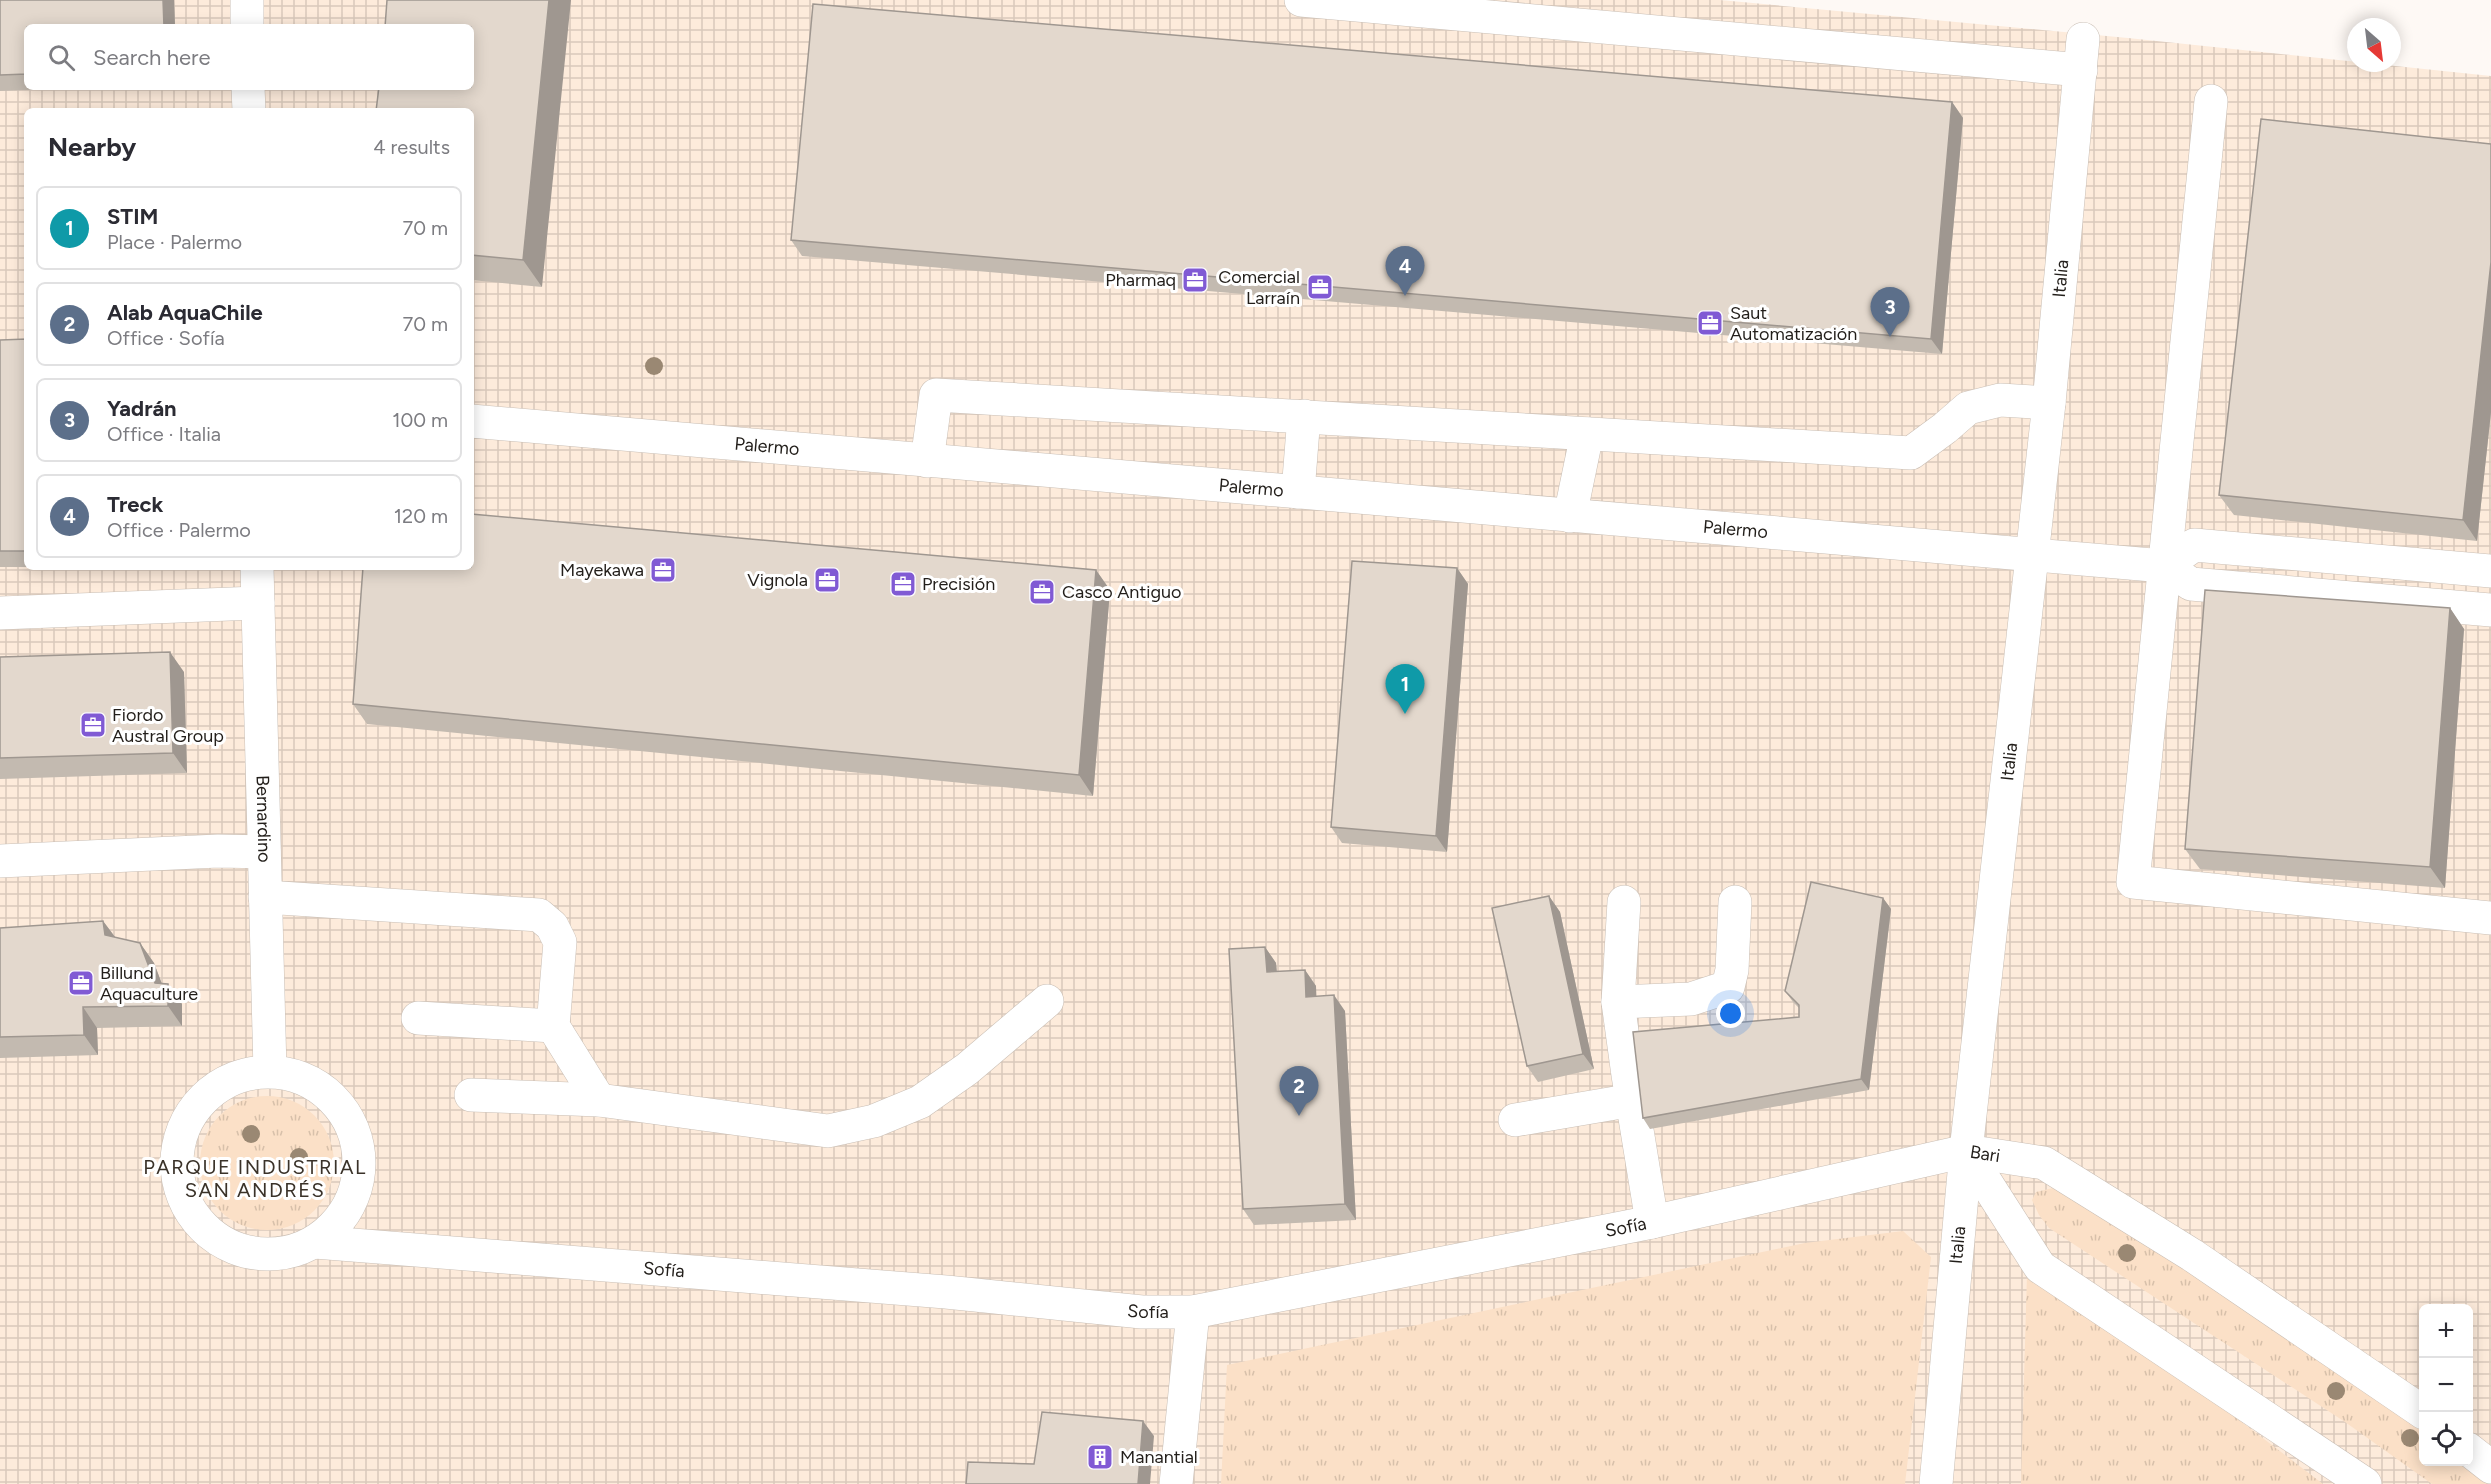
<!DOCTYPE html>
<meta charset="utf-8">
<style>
body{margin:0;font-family:Figtree,sans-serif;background:#f2f2f3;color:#2b2b33}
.controls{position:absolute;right:18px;bottom:18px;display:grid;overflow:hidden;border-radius:9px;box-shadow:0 3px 15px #0003}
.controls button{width:54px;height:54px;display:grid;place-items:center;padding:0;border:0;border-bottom:2px solid #e1e1e2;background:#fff;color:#2b2b33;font:30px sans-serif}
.compass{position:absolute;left:2347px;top:18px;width:54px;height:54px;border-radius:50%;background:#fff;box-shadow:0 3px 15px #0003;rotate:152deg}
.you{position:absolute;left:1731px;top:1014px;width:21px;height:21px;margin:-15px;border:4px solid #fff;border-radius:50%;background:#1a73e8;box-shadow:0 0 0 9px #1a73e833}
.badge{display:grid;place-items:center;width:39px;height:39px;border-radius:50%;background:#ea580c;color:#fff;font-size:20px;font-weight:700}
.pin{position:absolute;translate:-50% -50px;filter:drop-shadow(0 2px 3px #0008)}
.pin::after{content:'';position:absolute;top:32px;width:21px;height:18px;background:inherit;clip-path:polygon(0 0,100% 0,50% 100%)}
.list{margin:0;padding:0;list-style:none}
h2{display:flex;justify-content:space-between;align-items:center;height:78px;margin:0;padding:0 24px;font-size:26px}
h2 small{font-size:20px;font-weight:400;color:#7c7c81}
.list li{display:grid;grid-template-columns:39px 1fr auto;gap:18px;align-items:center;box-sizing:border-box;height:84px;margin:0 12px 12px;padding:0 12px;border:2px solid #e1e1e2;border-radius:9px}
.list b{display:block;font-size:22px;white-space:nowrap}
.list p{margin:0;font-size:20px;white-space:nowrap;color:#7c7c81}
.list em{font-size:20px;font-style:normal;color:#7c7c81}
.icon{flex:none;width:33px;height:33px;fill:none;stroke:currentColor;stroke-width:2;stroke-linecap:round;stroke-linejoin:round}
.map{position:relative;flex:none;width:2491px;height:1484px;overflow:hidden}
.search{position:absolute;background:#fff;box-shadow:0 3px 15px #0003;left:24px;top:24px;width:450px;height:66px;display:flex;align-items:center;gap:15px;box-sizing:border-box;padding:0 21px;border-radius:9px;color:#7c7c81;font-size:22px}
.panel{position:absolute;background:#fff;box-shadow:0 3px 15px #0003;left:24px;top:108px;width:450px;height:462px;border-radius:9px}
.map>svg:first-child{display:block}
</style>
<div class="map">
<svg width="2491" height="1484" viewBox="0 0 2491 1484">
<defs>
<pattern id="industrial-grid" width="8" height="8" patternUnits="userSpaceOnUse" patternTransform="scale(1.5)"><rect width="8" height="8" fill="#fdebdb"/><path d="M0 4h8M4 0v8" fill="none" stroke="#d9c9bb"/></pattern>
<pattern id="grass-tufts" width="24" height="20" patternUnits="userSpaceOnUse" patternTransform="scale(1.5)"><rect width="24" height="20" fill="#fbe0c7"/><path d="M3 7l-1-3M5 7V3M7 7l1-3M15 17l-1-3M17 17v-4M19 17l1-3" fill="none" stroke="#d7c0aa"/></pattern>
</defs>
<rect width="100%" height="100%" fill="#fef9f5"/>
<path fill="url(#industrial-grid)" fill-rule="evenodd" d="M0,0H1720L2128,38L2491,76V1484H0ZM27,27H471V87H27ZM27,111H471V567H27ZM2424,1308H2468V1462H2424Z"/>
<path fill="url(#grass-tufts)" d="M200 1163a67 67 0 1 1 134 0a67 67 0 1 1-134 0Z
M2053,1188L2423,1418L2424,1462H2468L2491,1464V1484H2432L2345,1422L2049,1228L2039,1215L2032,1200L2036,1192Z
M1903,1231L1931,1257L1905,1484H1221L1227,1365L1805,1243Z
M2027,1274L2147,1350L2323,1484H2021Z"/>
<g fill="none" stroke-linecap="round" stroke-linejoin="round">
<g stroke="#cabfb5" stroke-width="34">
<g id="minor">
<path d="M247,0V27"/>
<path d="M1301,0L2081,70"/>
<path d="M248,87L249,111"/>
<path d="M2211,101L2133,882L2491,918"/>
<path id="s1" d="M471,421L2164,566L2191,584L2491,610"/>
<path d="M927,461L936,395L1911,453L1945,428L1968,408L2000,400L2049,403"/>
<path d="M1298,492L1304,416"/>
<path d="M1570,516L1587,434"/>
<path d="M2164,566L2194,545L2491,571"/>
<path id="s2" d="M257,567L270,1071"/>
<path d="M0,613L258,603"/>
<path d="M0,861L218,851L264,852"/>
<path d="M265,897L539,915L552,926L560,942L553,1026L599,1100"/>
<path d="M1624,902L1618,1002L1628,1075L1652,1222"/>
<path d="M1618,1002L1691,999L1728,987L1732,970L1735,902"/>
<path d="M418,1018L553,1026"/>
<circle cx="268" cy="1163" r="91"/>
<path d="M471,1095L599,1100L828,1131L874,1121L920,1102L967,1069L1047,1001"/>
<path d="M1515,1120L1633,1100"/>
<path d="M1966,1151L2040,1267L2365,1484"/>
<path id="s3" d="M315,1242L946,1292L1142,1312H1193L1652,1222L1966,1151L2044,1163L2192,1255L2424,1413"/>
<path d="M2468,1449L2491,1467"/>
<path d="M1176,1484L1193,1312"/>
<path id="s4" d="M1936,1484L1966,1151L2049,403L2083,39"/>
</g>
</g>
<use href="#minor" stroke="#fff" stroke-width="33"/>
</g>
<g fill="#9a8873">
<circle cx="654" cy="366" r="9"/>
<circle cx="251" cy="1134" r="9"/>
<circle cx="299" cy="1157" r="9"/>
<circle cx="2127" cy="1253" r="9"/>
<circle cx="2336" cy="1391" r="9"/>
<circle cx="2410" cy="1438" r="9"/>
</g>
<path fill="#c3bab0" d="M0,0H174L175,27H27V87H113L0,91Z
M471,87L542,287L471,280Z
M1952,102L1963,118L1942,354L802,256L791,240Z
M2491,144V412L2477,541L2234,515L2219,495Z
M27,339V567H0V340Z
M1457,568L1468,584L1447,852L1342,843L1331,827Z
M1096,570L1110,590L1093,796L367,724L353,704Z
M2450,608L2464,629L2445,888L2200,869L2185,849Z
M0,657L184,672L187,773L0,779Z
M1549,896L1560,912L1594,1069L1538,1082L1527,1066Z
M1883,898L1891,909L1869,1090L1650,1129L1643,1118L1799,1017V1008L1793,1002L1785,991Z
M103,921L115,937L140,943L154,963L162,984L182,1004V1026L97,1028L98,1055L0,1058V928Z
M1265,947L1276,963L1277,972L1305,970L1316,986V996L1345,1011L1356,1220L1254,1225L1243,1209Z"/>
<path fill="#9f9790" d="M163,0H174L175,27H164Z
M549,0H571L542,287L523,260Z
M1952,102L1963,118L1942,354L1931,339Z
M2491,262V412L2477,541L2463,520Z
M1457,568L1468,584L1447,852L1436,836Z
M1096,570L1110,590L1093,796L1079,775Z
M2450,608L2464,629L2445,888L2430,867Z
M170,652L184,672L187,773L173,753Z
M1549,896L1560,912L1594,1069L1583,1054Z
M1883,898L1891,909L1869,1090L1861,1079Z
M103,921L118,941L105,935Z
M140,943L154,963L168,1000V984L182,1004V1026L168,1006L155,983Z
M1265,947L1276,963L1278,988L1267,972Z
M1305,970L1316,986L1317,1012L1306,997Z
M1334,995L1345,1011L1356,1220L1345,1204Z
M83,1007L97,1028L98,1055L84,1035Z
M1143,1421L1154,1436L1150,1484H1138Z"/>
<path fill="#e3d8cd" stroke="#9f9790" stroke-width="1.5" d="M0,0H163L164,27H27V74L0,75Z
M387,0H549L523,260L471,255V111H376L379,87H471V27H385Z
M813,4L1952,102L1931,339L791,240Z
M2261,119L2491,144V262L2463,520L2219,495Z
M27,339V551H0V340Z
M471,514L1096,570L1079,775L353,704L363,567H471Z
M1352,561L1457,568L1436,836L1331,827Z
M2205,590L2450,608L2430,867L2185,849Z
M170,652L173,753L0,758V657Z
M1811,882L1883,898L1861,1079L1643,1118L1633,1032L1799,1017V1005L1785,991Z
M1549,896L1583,1054L1527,1066L1492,908Z
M103,921L105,935L140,943L155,983L168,984V1006L83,1007L84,1035L0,1037V928Z
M1265,947L1267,972L1305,970L1306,997L1334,995L1345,1204L1243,1209L1229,949Z
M1042,1412L1143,1421L1138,1484H966L968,1462L1034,1464Z"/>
<defs>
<g id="office-square" transform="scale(1.35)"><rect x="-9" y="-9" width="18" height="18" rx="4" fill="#805ad4" stroke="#fff"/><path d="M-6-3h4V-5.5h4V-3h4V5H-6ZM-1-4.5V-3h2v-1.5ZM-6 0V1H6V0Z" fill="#fff"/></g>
<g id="building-square" transform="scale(1.35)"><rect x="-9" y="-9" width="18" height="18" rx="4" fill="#805ad4" stroke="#fff"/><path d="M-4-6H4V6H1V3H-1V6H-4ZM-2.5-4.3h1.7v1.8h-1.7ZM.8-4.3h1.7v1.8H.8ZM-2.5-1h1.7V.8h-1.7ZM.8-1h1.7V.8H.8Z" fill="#fff"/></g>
</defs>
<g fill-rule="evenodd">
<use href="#office-square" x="1195" y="280"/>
<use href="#office-square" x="1320" y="287"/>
<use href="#office-square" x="1710" y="323"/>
<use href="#office-square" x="663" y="570"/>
<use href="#office-square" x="827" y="580"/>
<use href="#office-square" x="903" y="584"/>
<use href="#office-square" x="1042" y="592"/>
<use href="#office-square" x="93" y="725"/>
<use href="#office-square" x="81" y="983"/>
<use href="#building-square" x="1100" y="1457"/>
</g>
<g text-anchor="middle" stroke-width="6" stroke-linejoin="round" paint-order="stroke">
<g font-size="18" fill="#221e1a" stroke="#fff" text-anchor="start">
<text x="1300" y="283" text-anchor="end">Comercial<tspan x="1300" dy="21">Larraín</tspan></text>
<text x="1176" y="286" text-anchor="end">Pharmaq</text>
<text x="1730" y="319">Saut<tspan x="1730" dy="21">Automatización</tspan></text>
<text x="644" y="576" text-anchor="end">Mayekawa</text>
<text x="808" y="586" text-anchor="end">Vignola</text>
<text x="922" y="590">Precisión</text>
<text x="1062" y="598">Casco Antiguo</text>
<text x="112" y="721">Fiordo<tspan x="112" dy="21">Austral Group</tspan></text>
<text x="100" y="979">Billund<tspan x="100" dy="21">Aquaculture</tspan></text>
<text x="1120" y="1463">Manantial</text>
</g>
<g font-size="18" fill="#221e1a" stroke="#fff">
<text dy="6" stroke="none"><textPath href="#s4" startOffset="1212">Italia</textPath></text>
<text dy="6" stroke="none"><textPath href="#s1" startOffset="297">Palermo</textPath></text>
<text dy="6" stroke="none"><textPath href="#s1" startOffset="783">Palermo</textPath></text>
<text dy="6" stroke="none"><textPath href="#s1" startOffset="1269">Palermo</textPath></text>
<text dy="6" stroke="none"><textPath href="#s4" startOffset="726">Italia</textPath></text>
<text dy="6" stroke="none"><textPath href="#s2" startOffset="252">Bernardino</textPath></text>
<text dy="6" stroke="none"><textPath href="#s3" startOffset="1690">Bari</textPath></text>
<text dy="6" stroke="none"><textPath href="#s3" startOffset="1322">Sofía</textPath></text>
<text dy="6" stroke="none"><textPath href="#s4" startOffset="240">Italia</textPath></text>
<text dy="6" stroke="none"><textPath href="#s3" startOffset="350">Sofía</textPath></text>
<text dy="6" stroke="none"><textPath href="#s3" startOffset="836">Sofía</textPath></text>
</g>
<g font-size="20" letter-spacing="1.5" fill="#3a3229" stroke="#fff">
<text x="255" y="1174">PARQUE INDUSTRIAL<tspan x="255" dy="23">SAN ANDRÉS</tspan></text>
</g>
</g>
</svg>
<div class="controls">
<button>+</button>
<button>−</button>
<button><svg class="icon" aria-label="locate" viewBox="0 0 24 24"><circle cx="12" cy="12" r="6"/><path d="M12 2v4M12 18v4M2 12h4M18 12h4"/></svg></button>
</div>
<svg class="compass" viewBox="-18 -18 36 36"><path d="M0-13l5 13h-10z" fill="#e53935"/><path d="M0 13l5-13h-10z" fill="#7c7c81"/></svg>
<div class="you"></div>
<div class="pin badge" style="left:1405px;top:714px;background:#0f9aa8">1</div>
<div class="pin badge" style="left:1299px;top:1116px;background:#5c6f8a">2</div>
<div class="pin badge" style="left:1890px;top:337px;background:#5c6f8a">3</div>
<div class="pin badge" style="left:1405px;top:296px;background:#5c6f8a">4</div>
<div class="search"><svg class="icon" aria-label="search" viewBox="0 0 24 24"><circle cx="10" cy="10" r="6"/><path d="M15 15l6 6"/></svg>Search here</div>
<section class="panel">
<h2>Nearby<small>4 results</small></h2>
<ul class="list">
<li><span class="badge" style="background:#0f9aa8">1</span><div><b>STIM</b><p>Place · Palermo</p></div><em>70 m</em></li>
<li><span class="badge" style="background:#5c6f8a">2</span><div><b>Alab AquaChile</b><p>Office · Sofía</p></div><em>70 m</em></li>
<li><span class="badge" style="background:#5c6f8a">3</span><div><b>Yadrán</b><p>Office · Italia</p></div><em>100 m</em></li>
<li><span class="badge" style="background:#5c6f8a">4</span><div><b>Treck</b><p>Office · Palermo</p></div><em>120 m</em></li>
</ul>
</section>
</div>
